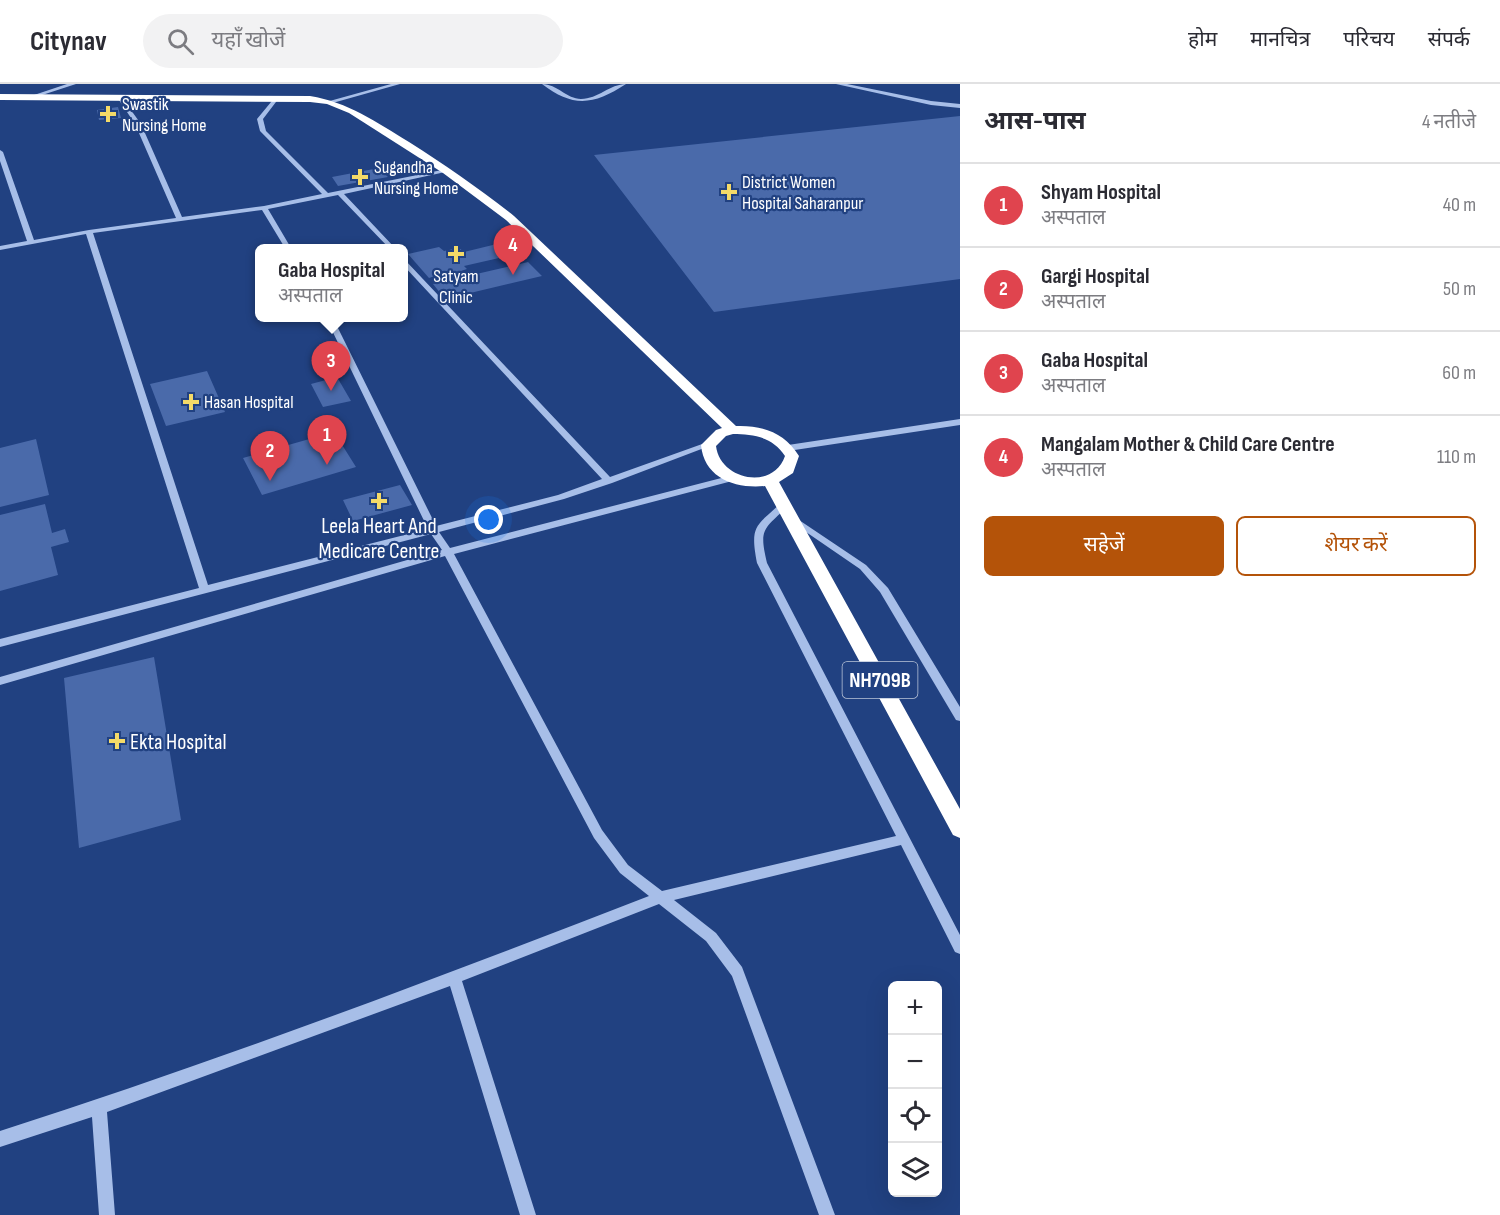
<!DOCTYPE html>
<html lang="hi">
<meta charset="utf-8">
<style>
body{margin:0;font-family:"Sofia Sans Condensed","Noto Sans Devanagari",sans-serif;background:#f2f2f3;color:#2b2b33}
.controls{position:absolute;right:18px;bottom:18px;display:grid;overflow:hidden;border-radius:9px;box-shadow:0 6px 24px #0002}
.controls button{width:54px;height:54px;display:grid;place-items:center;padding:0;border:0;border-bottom:2px solid #e1e1e2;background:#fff;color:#2b2b33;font:30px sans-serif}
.you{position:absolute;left:489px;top:436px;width:21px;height:21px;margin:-15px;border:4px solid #fff;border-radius:50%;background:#1a73e8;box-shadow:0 0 0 9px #1a73e833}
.badge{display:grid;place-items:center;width:39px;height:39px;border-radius:50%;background:#b45309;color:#fff;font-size:20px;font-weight:700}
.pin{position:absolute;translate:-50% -50px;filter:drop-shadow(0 2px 3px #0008)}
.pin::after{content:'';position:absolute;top:32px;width:21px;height:18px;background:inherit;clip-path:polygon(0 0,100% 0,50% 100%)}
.popup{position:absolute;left:255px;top:160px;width:153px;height:78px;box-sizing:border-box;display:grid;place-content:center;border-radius:9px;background:#fff;filter:drop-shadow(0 2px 4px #0005);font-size:20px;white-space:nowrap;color:#7c7c81}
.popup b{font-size:22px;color:#2b2b33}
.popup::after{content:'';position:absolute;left:50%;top:100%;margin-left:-12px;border:12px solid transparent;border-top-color:#fff}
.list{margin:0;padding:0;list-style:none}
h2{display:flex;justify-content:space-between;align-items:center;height:78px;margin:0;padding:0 24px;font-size:26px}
h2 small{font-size:20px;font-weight:400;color:#7c7c81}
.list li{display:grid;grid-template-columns:39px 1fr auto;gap:18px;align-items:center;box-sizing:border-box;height:84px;padding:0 24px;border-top:2px solid #e1e1e2}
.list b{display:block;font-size:22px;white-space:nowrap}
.list p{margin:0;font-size:20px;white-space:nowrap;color:#7c7c81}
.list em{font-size:20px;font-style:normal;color:#7c7c81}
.actions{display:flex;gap:12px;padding:18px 24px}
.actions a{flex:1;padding:14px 0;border:2px solid #b45309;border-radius:9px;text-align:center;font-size:21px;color:#b45309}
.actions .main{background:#b45309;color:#fff}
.icon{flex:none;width:33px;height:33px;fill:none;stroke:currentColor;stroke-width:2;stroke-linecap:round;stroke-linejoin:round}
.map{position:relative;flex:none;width:960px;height:1131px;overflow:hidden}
header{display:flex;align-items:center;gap:36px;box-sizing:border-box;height:84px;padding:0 30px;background:#fff;border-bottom:2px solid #e1e1e2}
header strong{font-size:28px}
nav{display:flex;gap:33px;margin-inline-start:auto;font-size:21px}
.search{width:420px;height:54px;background:#f2f2f3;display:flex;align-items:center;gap:15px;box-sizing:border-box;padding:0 21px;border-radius:33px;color:#7c7c81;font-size:22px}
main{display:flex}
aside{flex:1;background:#fff}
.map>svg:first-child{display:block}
</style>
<header>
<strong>Citynav</strong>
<div class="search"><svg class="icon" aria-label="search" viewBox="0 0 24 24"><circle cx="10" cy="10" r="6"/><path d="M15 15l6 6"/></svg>यहाँ खोजें</div>
<nav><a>होम</a><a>मानचित्र</a><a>परिचय</a><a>संपर्क</a></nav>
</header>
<main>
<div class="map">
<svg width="960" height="1131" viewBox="0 0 960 1131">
<rect width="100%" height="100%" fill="#214181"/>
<path fill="#4a6aaa" d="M118,23L121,34L99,36L97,26Z
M960,32V195L714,228L594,71Z
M374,85L377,88H383L388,93L338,102L332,93Z
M501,159L512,171L464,182L467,185L458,188L461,191L438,196L435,192L429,194L408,170L439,163L444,167L459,164L464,168Z
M528,178L542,192L445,215L433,200Z
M207,287L225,328L166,342L150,300Z
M337,293L351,317L323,323L311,300Z
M334,348L356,383L262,411L243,374Z
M36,355L49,411L0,423V364Z
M400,401L412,421L353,437L343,416Z
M45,420L52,449L65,445L69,458L51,463L58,491L0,507V431Z
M154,573L181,736L79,764L64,594Z"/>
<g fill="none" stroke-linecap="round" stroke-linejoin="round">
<path fill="#a7bee8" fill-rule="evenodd" d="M67,0H76L36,13L31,12Z
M391,0H400L329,20L326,18Z
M542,0C557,0 567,15 581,15C598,15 610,0 626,0C594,21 573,24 542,0Z
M836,0H847L931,17L960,20V24L931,21Z
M120,11L141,40L182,133L264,122L322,110L260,47L257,35L276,12L279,14L263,35L266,47L328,109L447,85L450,87L344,110L395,164H389L338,111L268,125L291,164H285L262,126L93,149L208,501L428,445L326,234H333L436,442L558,411L602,395L403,181V175L405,176L610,393L705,359H711L712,361L612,399L564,415L439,448L450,464L733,391L736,392V396L454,470L602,746L628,781L662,807L896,752L757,479C750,442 755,443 781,419H787L789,421L787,423C763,446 759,445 767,479L960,851V870L955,868L901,761L674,816L716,849L742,883L835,1131H819L732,892L706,857L659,820L462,897L536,1131H520L450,902L107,1028L115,1131H99L92,1033L0,1063V1047C219,977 434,895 649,812L620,789L594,754L445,472L0,601V593L442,466L431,450L0,563V555L199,504L86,150L0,166V162L27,157L0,77V66L3,68L34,156L89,146L176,134L135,40L117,13Z
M960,335V341L788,367L784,364L788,361Z
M793,432L866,481L888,504L960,623V637L956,636L880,508L860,485L790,437L788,435L790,433Z"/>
<path fill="#fff" fill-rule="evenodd" d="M0,10L310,12C348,18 376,38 409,58C445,81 480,105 514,132L736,342C763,341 785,349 799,372L793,389L779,398L960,725V754L953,751L765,402C735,405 704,394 701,361L716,346L722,344L506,136L443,89L349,29L327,20L310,18L0,16ZM733,350C753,350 773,353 785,372C773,407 720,396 716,362L726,352Z"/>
</g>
<g fill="#f4da68" stroke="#214181" stroke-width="2">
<path d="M105 21h6v6h6v6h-6v6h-6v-6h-6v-6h6z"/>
<path d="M357 84h6v6h6v6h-6v6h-6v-6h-6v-6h6z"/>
<path d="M726 99h6v6h6v6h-6v6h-6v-6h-6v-6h6z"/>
<path d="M453 161h6v6h6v6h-6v6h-6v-6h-6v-6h6z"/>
<path d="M188 309h6v6h6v6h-6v6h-6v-6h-6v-6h6z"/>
<path d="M376 408h6v6h6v6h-6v6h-6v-6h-6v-6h6z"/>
<path d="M114 648h6v6h6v6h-6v6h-6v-6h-6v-6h6z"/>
</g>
<g text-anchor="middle" stroke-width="4.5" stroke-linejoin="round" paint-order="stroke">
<g font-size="18" fill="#fff" stroke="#214181" text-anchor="start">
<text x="122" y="26">Swastik<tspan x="122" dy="21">Nursing Home</tspan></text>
<text x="374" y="89">Sugandha<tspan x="374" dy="21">Nursing Home</tspan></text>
<text x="742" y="104">District Women<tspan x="742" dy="21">Hospital Saharanpur</tspan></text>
<text x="456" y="198" text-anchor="middle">Satyam<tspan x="456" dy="21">Clinic</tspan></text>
<text x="204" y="324">Hasan Hospital</text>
</g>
<rect fill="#214181" stroke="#bcc6d9" stroke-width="1.5" x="842.5" y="578" width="75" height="36" rx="4.5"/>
<g font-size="21" font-weight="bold" fill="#fff">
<text x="880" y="603">NH709B</text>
</g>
<g font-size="22" fill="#fff" stroke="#214181">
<text x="379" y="449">Leela Heart And<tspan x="379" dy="25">Medicare Centre</tspan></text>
<text x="130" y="665" text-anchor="start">Ekta Hospital</text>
</g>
</g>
</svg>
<div class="controls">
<button>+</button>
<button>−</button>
<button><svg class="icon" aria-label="locate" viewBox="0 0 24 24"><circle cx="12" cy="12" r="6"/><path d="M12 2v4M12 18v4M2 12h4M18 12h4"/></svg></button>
<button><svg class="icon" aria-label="layers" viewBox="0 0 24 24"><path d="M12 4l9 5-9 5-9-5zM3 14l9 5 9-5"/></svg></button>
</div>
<div class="you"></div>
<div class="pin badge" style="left:327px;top:381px;background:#e0444e">1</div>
<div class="pin badge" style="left:270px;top:397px;background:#e0444e">2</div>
<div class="pin badge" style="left:331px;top:307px;background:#e0444e">3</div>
<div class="popup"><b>Gaba Hospital</b>अस्पताल</div>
<div class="pin badge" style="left:513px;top:191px;background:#e0444e">4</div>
</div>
<aside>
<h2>आस-पास<small>4 नतीजे</small></h2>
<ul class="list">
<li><span class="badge" style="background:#e0444e">1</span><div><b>Shyam Hospital</b><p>अस्पताल</p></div><em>40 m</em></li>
<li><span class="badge" style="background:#e0444e">2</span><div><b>Gargi Hospital</b><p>अस्पताल</p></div><em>50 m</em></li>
<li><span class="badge" style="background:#e0444e">3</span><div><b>Gaba Hospital</b><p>अस्पताल</p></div><em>60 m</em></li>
<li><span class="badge" style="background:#e0444e">4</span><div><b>Mangalam Mother &amp; Child Care Centre</b><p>अस्पताल</p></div><em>110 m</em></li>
</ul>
<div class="actions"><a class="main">सहेजें</a><a>शेयर करें</a></div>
</aside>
</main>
